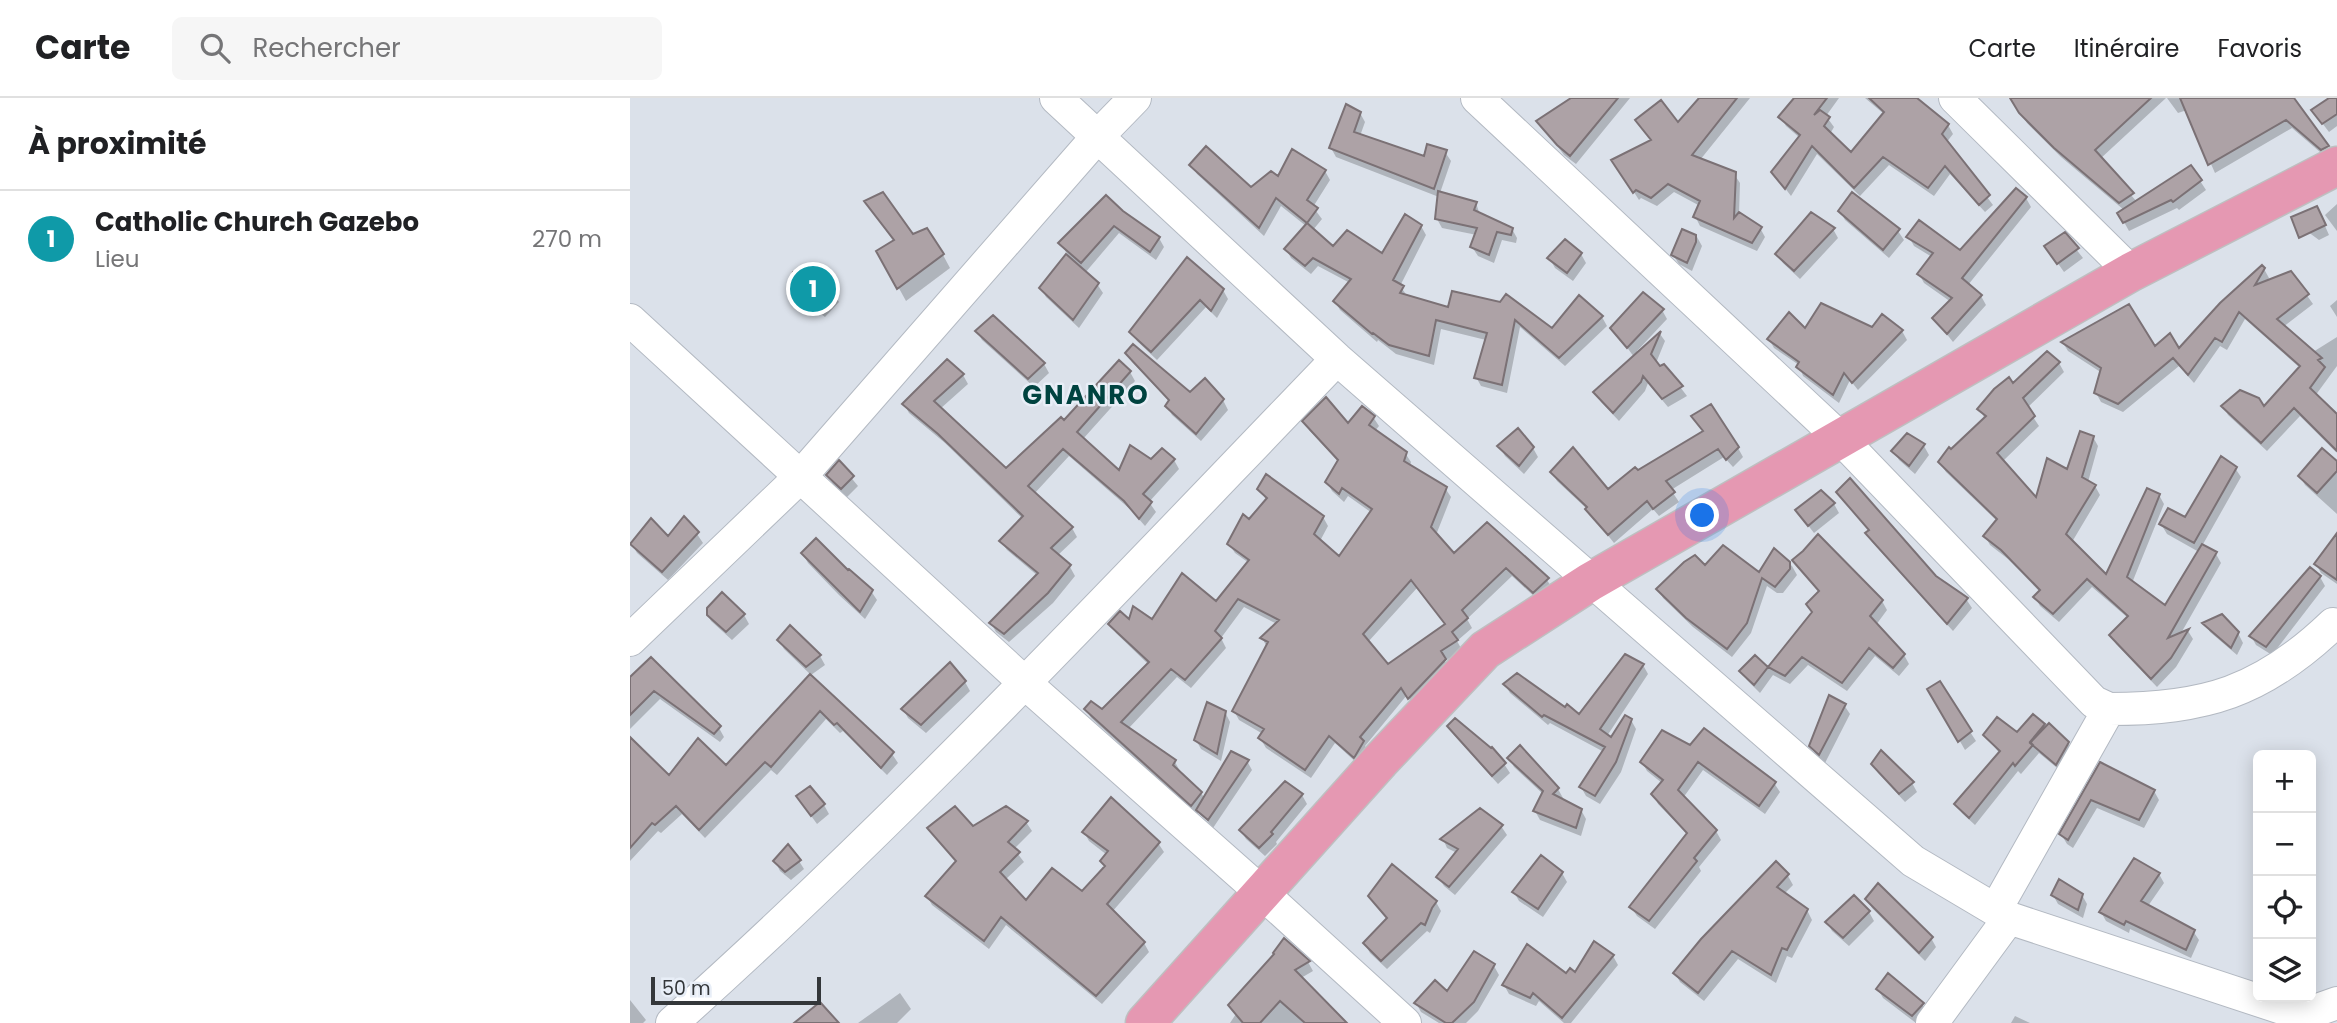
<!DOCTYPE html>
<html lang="fr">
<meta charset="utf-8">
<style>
body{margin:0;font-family:Poppins,sans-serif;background:#f6f6f6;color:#202124}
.controls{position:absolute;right:21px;bottom:21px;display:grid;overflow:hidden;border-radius:10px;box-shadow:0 4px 18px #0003}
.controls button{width:63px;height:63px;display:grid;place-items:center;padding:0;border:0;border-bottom:2px solid #e0e0e0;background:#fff;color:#202124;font:35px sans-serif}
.scale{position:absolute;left:21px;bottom:18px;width:170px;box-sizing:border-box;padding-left:7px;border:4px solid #34373a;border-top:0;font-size:19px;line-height:24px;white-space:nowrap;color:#34373a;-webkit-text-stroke:5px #e8eef7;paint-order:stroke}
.you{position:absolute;left:1073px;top:418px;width:24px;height:24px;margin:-18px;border:5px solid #fff;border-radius:50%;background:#1a73e8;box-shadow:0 0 0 10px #1a73e833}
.badge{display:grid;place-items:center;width:46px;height:46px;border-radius:50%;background:#2563eb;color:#fff;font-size:23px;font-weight:700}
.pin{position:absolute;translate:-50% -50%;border:4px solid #fff;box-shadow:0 2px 7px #0006}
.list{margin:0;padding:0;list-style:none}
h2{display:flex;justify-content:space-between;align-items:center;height:91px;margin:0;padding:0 28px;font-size:30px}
h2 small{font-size:23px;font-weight:400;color:#757577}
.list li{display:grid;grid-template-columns:46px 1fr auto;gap:21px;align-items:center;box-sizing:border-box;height:98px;padding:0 28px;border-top:2px solid #e0e0e0}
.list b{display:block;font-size:26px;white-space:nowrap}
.list p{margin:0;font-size:23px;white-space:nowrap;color:#757577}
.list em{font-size:23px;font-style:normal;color:#757577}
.icon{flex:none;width:38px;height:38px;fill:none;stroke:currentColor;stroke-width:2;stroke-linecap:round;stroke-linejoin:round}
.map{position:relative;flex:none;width:1707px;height:925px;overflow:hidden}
header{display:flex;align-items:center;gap:42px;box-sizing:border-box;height:98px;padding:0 35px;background:#fff;border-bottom:2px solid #e0e0e0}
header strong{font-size:33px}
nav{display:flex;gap:38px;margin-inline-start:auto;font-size:24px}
.search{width:490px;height:63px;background:#f6f6f6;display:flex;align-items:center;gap:18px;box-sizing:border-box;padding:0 24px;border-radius:10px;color:#757577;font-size:26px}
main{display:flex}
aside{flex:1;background:#fff}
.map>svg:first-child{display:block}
</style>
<header>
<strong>Carte</strong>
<div class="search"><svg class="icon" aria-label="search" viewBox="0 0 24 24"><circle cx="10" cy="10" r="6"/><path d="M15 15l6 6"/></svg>Rechercher</div>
<nav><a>Carte</a><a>Itinéraire</a><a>Favoris</a></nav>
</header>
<main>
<aside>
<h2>À proximité<small></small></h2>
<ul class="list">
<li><span class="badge" style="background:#0f9aa8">1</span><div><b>Catholic Church Gazebo</b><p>Lieu</p></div><em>270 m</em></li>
</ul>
</aside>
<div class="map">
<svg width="1707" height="925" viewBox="0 0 1707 925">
<rect width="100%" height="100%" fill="#dbe1ea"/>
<path fill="#0003" fill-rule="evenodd" d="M944,0H1000L946,66L934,57L909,23Z
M1071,0H1120L1070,62L1104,76L1110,85L1109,116L1130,130L1135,139L1127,153L1070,128L1065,118L1070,108L1044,94L1027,108L1011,100L1009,102L989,71L1022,43L1013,32L1048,27Z
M1166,0H1209L1196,18L1204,29L1200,36L1221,56L1254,16L1235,0H1284L1318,27L1323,36L1316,45L1363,107L1355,114L1320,76L1304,98L1259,67L1230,98L1187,56L1161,98L1143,74L1170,40L1156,28L1151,19Z
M1382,0H1536L1470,61L1507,104L1561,69L1576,92L1549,112L1547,110L1499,133L1489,115L1494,112L1431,59L1397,25Z
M1537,0H1644L1670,11L1703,58L1697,60L1662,30L1585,75L1557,12L1548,15Z
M1702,0H1707V28L1699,34L1683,13Z
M730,15L735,24L730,38L795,60L815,54L821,63L810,95L846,105L850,117L882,131L887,140L886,145L872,142L864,165L848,158L842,149L847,137L812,130L807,121L809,99L706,59L701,50Z
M561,67L620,91L648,81L695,73L700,82L683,109L692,121L683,132L703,151L753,158L791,128L796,137L770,188L778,199L819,211L823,195L922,232L949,199L972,219L977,228L935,268L890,229L877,295L851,288L846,279L856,242L811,231L804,267L766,256L748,242L747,244L710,212L705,203L720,185L688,168L681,176L661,160L656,151L676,128L651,108L634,138L567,76Z
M1396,100L1401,109L1338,187L1351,198L1356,207L1323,244L1304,220L1321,204L1294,185L1289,176L1302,159L1284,148L1279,139L1330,154Z
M236,104L282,138L313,157L320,170L276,203L249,154L264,144Z
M1707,106V133L1695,117Z
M1210,113L1268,133L1274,142L1259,160L1215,122Z
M492,114L529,140L534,149L526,162L489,135L455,175L467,186L473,195L449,230L416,199L411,190L438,157L430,145Z
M1691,119L1699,137L1689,142L1670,128Z
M1203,131L1208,140L1170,181L1153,165L1147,156Z
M1053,133L1067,139L1072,148L1062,173L1049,166L1043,157Z
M1434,136L1453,160L1434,174L1422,157Z
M951,156L956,165L943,183L925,170L920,161Z
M557,161L593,192L598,201L587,220L576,209L527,262L507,243L501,234Z
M1634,171L1639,180L1636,185L1661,175L1683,206L1653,229L1683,254L1707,239V268L1685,298L1707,319L1706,354L1670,318L1637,353L1598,317L1593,308L1634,311L1670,270L1615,221L1597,252L1590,248L1564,285L1549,268L1493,314L1471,304L1466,295L1472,275L1438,253L1433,245L1549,252Z
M161,188L203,194L209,204L195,219L166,197Z
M1707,202V219L1700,208Z
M1032,212L1037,221L1007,253L1009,255L1030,236L1035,243L1026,265L1030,270L1034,268L1057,298L1038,309L1018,285L1015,293L989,323L971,304L966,295L1004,259L983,230Z
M363,219L414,266L419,275L404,289L352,242L347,233Z
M1242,231L1272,233L1277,242L1228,292L1220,282L1209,305L1173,278L1169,267L1144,250L1139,241L1175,232Z
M497,255L560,296L593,302L598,312L571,343L542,317L537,308L540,304L502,264Z
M317,264L333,277L338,286L310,311L376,372L500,274L505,283L453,341L490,375L521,364L532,353L544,362L549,371L519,404L526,414L515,428L501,412L439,358L404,396L442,430L447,439L427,458L440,469L445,478L423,505L379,544L366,534L361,525L408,478L377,452L371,443L393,421L315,345L279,315L274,306Z
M1429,265L1434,274L1397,310L1409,328L1372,364L1407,403L1438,373L1463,339L1468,348L1458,384L1465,388L1470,397L1442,444L1477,479L1529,397L1534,406L1502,485L1535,509L1569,454L1537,436L1531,426L1556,421L1605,370L1611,379L1572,448L1586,456L1591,465L1550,537L1558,533L1563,541L1546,569L1527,589L1486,546L1481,537L1498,520L1462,489L1429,524L1410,508L1405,499L1410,494L1378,461L1360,447L1355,438L1367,423L1316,374L1310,365L1355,321L1350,312L1383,288Z
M743,319L749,328L745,333L775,355L781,364L780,368L815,390L821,399L806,437L824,457L857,426L917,482L922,490L909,503L882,478L837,521L842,530L827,543L832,552L815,563L820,571L784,609L777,597L735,648L738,653L729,667L705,645L681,680L636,650L630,640L633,636L609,622L604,613L637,549L632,540L647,526L614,509L591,540L596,550L561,590L547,579L498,631L545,664L550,673L549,675L571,695L575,701L617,663L622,672L583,730L569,713L567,716L461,620L456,611L472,613L519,567L486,535L480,526L522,524L586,505L619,465L605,455L599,446L637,403L629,391L693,419L698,428L690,443L709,460L742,415L718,398L714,404L702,393L697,384L709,364L680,333L675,324L718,328ZM787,490L816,527L758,569L738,544Z
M1063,319L1108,350L1113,359L1103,369L1094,359L1041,392L1049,404L1029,418L1023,411L984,445L957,411L927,383L922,374L978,393L1074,335Z
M1277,338L1294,348L1299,357L1285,376L1269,362L1264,353Z
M870,349L903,350L908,359L894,376L875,358Z
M209,365L228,388L217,399L203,386L198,377Z
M1707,365V416L1675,387L1670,378Z
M1191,394L1204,406L1209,415L1184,435L1167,413Z
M1208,394L1305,479L1336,501L1342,510L1323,533L1242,444L1237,436L1240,433Z
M67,436L73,445L38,482L7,455L2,446Z
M1707,440V486L1691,475L1686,466Z
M1144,453L1162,468L1167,477L1153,495H1147L1137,488L1121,535L1102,559L1063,529L1033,500L1028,491L1075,470L1129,477Z
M173,456L241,493L247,502L235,521L209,497L178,465Z
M1164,463L1252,503L1257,512L1246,527L1274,557L1279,566L1269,578L1245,558L1217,593L1178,567L1160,586L1143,577L1130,595L1117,582L1111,573L1125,559L1138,571L1183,516L1190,495Z
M1690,479L1695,488L1642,557L1626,547L1621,538Z
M92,497L114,517L119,526L102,542L81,523L76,514Z
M1575,526L1608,535L1613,545L1607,557L1580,534Z
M149,542L190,558L195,567L181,577L154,551Z
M21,562L89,630L94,639L90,644L30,601L0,631V582Z
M1013,567L1018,576L977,638L982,642L1001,622L1006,631L991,674L970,706L956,698L951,689L974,654L920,625L918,627L880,595L875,587L950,618Z
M180,578L262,656L268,665L257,677L213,633L210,635L196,621L147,677L141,672L75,740L52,716L31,735L28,733L0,763V642L39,680L96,670Z
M335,584L340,593L296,635L278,620L273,611Z
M1309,586L1346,643L1335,652L1300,591Z
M1214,607L1220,616L1195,665L1186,657L1180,647Z
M595,614L600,624L591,663L571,651L566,642Z
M1413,627L1416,631L1438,645L1443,655L1432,674L1409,655L1391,676L1388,673L1345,727L1332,715L1327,706L1370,656L1355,637H1387Z
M819,628L874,666L880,675L868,686L824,637Z
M1061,649L1144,685L1150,694L1135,716L1073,672L1053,700L1086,733L1091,742L1069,769L1071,773L1025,831L1007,818L1001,809L1058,737L1028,706L1023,696L1032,685L1017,673L1012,664Z
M879,660L928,691L933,700L931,702L951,712L956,721L951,738L910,722L905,713L913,696L884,669Z
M1243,666L1282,685L1287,694L1275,704L1248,675Z
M1471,667L1524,693L1529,702L1514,730L1467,710L1443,750L1437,746L1431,736Z
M672,697L677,706L646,744L647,746L635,758L616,741L611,733Z
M194,707L199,716L187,726L174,708Z
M396,724L402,733L384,751L394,764L375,782L396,804L452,796L476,770L472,763L477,757L459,743L454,734L528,745L534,754L482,814L514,845L519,854L472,906L376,827L359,851L302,807L297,798L327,764L299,730H342Z
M871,728L877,737L825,797L814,788L808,779L827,755L817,750L813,741Z
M145,763H169L174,771L161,782L150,773Z
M1146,766L1158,778L1163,787L1154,796L1177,812L1182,822L1162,860L1157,858L1146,885L1108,861L1074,903L1050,884L1045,875Z
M932,775L937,784L913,819L889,803L884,794Z
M1529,776L1534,785L1518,808L1563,833L1569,842L1561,860L1500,831L1499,835L1476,823L1471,814Z
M1423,797H1452L1457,806L1453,820L1428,806Z
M740,798L806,804L811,813L800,835L797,833L757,871L740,855L735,846L758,821Z
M1237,801L1301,840L1306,849L1295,863L1242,810Z
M1239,814L1244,823L1219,848L1202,833L1197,824Z
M654,843L678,864L683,873L671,880L715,925H600Z
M964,846L983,858L988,867L941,925H934L909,903L906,908L879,896L874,887L946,876Z
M864,868L869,877L848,913L836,925H809L791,914L786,905L818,896Z
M1248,891L1292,906L1297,915L1286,925L1253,900Z
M270,895L281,911L267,925H228Z
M0,902L16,922L13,925H0Z
M1385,918L1400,925H1381Z"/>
<path fill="#ada2a6" stroke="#7b7175" stroke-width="2" fill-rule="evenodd" d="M941,0H988L940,58L927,47L906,23Z
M1069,0H1107L1062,57L1106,74L1104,120L1109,114L1132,129L1122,145L1063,119L1070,103L1038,86L1021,100L1006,92L1003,95L981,62L1021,42L1005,22L1031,2L1048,24Z
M1164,0H1197L1184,17L1190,12L1200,19L1194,28L1221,54L1254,14L1239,0H1287L1319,26L1312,36L1360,97L1349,107L1315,68L1298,90L1253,59L1224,90L1182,48L1155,91L1141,74L1170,37L1148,19Z
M1380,0H1521L1465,52L1504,95L1489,105L1424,50L1389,15Z
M1550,0H1664L1699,48L1691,52L1656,22L1578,67Z
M1699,0H1707V16L1692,26L1681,12Z
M716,6L731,14L724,34L794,58L797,46L817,52L804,91L699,50Z
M576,48L621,89L641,73L648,78L662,51L696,72L677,102L688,110L677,125L646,100L629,130L559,67Z
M1561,67L1572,82L1543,104L1541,102L1493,125L1487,115Z
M1386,90L1397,99L1332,180L1352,197L1317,236L1302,220L1322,200L1287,176L1303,155L1276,139L1289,122L1330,152Z
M808,93L847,104L844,112L883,130L881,137L867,134L859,157L840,149L847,130L805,121Z
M253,94L283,136L297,130L314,156L267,191L246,153L264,142L234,103Z
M1222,94L1270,131L1253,152L1208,113Z
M476,97L493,113L530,139L520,154L484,128L451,165L428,145Z
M1687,108L1696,127L1669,140L1661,119Z
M1181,114L1205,130L1164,173L1145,156Z
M775,116L792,127L763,182L774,188L770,195L818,209L822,193L870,204L876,196L922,230L949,197L973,218L929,260L885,222L872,287L844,280L857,235L806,222L799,258L759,247L743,235L742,236L703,203L721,181L683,160L675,168L654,151L677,125L703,148L717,132L752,155Z
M1052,131L1066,137V144L1057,165L1041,157Z
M1435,134L1449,150L1427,166L1414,148Z
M935,141L952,155L937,175L917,160Z
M436,156L469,185L443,222L409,190Z
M557,159L594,191L581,213L570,202L521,254L499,234Z
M1632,167L1635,170L1625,187L1661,173L1679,196L1647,221L1692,260L1688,262L1695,269L1680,290L1707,316V353L1664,310L1631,345L1591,308L1610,292L1629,300L1634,308L1670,268L1609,214L1592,244L1585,240L1558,277L1543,260L1488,306L1464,295L1471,270L1431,244L1499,206L1525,248L1540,235L1549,250L1590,205Z
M191,171L205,193L190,211L159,188L163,174Z
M1013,194L1034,211L997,250L980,230Z
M1191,205L1242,229L1252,216L1273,232L1222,285L1214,275L1203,297L1166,269L1169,264L1137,241L1159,214L1175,230Z
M363,217L415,265L398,281L345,233Z
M1031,233L1021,256L1030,268L1034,266L1053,288L1032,301L1013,278L1011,284L983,315L963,294Z
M503,246L560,294L575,280L594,301L566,336L535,308L539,302L495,255Z
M1417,253L1430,264L1393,300L1405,318L1367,355L1406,399L1417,360L1437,371L1450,333L1464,338L1452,379L1466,387L1436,436L1476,476L1517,390L1530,396L1497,479L1535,507L1572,446L1587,454L1538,540L1559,531L1541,560L1521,581L1479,537L1498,518L1457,481L1423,516L1403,499L1410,492L1371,452L1353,438L1367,421L1308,364L1319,349L1321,351L1356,318L1347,311L1364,291L1379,279L1383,285Z
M317,261L334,276L304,303L376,370L431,319L434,322L489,262L501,273L447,334L489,372L500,347L521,361L532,350L545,361L513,396L522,404L509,421L494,403L433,351L398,388L443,429L421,450L441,467L418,495L374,536L359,525L408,475L369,443L393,418L308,336L272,306Z
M696,299L718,325L732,308L745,318L739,327L777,354L774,363L817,389L801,429L824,455L857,424L919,480L903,495L876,470L832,512L838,520L822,534L828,542L811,553L816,561L778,601L771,590L730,639L734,643L724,660L699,638L675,672L628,640L634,631L602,613L638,544L630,540L649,522L608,501L585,533L592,540L555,582L541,571L491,624L546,662L543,667L572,694L561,708L454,611L461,603L472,611L519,564L478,526L490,513L499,521L503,508L522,521L552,475L586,503L619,462L597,446L613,416L619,421L637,400L627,391L636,376L694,418L684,436L709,458L742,411L712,390L709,396L695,384L708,362L672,323ZM781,482L815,526L758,566L733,536Z
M1081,306L1109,349L1096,362L1088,351L1036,383L1045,394L1023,411L1017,403L978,437L955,411L957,409L920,374L943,349L978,391L1005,369L1008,372L1073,333L1061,318Z
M888,330L904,349L889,368L867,348Z
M1277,335L1295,346L1279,368L1261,353Z
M1692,350L1707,363V373L1687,395L1668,378Z
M1591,358L1607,369L1564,445L1529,426L1538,410L1555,419Z
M209,362L224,378L211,391L196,377Z
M1220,380L1306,478L1338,500L1317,526L1235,435L1239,432L1206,394Z
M1191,392L1205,405L1178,428L1165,412Z
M54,418L69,434L32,474L0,446L21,420L38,438Z
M1707,435V482L1684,466Z
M1188,436L1253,502L1240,518L1275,556L1263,570L1239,550L1212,585L1172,559L1155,578L1138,569L1182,514L1176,506L1189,493L1162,462L1173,453Z
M186,440L218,472L219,471L243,492L230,514L171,455Z
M1093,447L1129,474L1144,450L1160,464V471L1145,489L1132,480L1117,525L1097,551L1056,520L1026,491L1054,464L1065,457L1075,467Z
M1680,469L1691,478L1636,549L1619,538Z
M92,494L115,516L96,534L77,517V510Z
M1592,516L1609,534L1601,550L1572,525Z
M160,527L191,557L176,569L147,542Z
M995,556L1014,566L970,631L981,639L995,617L1002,621L986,664L965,698L949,689L975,649L914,617L912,619L873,586L887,575L935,609L937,606L949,616Z
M1125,557L1138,569L1124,587L1109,573Z
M21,559L91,628L84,636L24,593L0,617V579Z
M320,564L336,583L291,627L271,611Z
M180,576L264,654L251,670L207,625L204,627L190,613L141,669L135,664L69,732L46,708L25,727L22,725L0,750V639L39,677L68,640L96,667Z
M1310,583L1342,633L1328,644L1297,591Z
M1199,597L1216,606L1189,657L1179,648Z
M577,604L596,613L587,656L564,642Z
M1403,616L1415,626L1400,644L1403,647L1385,668L1383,665L1339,720L1324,706L1370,653L1353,637L1367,619L1387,634Z
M825,620L861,650L862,649L876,665L862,678L817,628Z
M1419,625L1439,644L1426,667L1400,645Z
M1074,630L1146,684L1129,708L1068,664L1048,692L1087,732L1064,760L1067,763L1019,823L999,809L1057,735L1021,696L1033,682L1010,664L1032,632L1060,647Z
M890,647L929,690L923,696L952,711L946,730L903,713L913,693L877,660Z
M1251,652L1284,684L1269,696L1241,666Z
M601,653L619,662L578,722L566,712Z
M1470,664L1525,692L1509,722L1461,702L1438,742L1429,736Z
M655,683L673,696L641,734L643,736L629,750L609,732Z
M180,688L195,706L181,718L166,698Z
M481,699L530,744L477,806L515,844L466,898L371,819L354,843L295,798L326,763L297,730L325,708L343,728L376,708L398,723L378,744L390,754L370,774L396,802L422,770L452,793L475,768L470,763L478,753L452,734Z
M850,710L873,727L819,789L806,779L828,751L810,741Z
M158,746L171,762L155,774L143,763Z
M911,757L933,774L908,811L882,794Z
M1504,760L1530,775L1511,803L1565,832L1556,852L1496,823L1494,827L1469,814Z
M1146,763L1159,776L1147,789L1178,811L1157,852L1152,850L1141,877L1102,853L1068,895L1043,875L1071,841Z
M762,766L807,803L802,810L795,827L791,825L751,863L733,845L757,820L738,798Z
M1429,781L1453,796L1448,812L1421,797Z
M1248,785L1303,839L1289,855L1235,801Z
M1224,797L1240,813L1213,840L1195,824Z
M654,840L680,863L665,872L717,925H675L650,903L630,925H613L598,907L644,856L643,855Z
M964,843L984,857L932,920L903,895L900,900L872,887L897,846L936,875L940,870L945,874Z
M844,853L865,866L844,904L822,925H816L784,905L805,882L817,893Z
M1258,875L1294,905L1282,918L1246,891Z
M190,904L209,925H164Z"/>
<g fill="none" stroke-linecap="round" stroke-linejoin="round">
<g stroke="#b3b9c2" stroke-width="34">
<path id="minor" d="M426,0L707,261L1283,763L1379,820L1673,917L1707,905
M847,0L1210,340L1464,604L1479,611L1366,811
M1325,0L1501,174
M0,222L395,585L631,794L775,925
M0,542L170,379L468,38L505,0
M1479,611C1575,611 1632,594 1703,526
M42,925C276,716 490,486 707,261
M1302,925L1379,820"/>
</g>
<g stroke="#bebfc0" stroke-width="41">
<path id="major" d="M515,925L750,663L855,552L960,484L1501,174L1707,68"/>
</g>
<use href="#minor" stroke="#fff" stroke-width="32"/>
<use href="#major" stroke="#e598b2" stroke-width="38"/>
</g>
<g text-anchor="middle" stroke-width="5" stroke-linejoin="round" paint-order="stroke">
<g font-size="26" font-weight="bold" letter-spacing="2" fill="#004340" stroke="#e8eef7">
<text x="456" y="306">GNANRO</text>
</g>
</g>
</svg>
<div class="controls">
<button>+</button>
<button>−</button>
<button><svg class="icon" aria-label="locate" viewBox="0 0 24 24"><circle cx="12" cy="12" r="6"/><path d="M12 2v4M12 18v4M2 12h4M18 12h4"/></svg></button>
<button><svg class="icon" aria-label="layers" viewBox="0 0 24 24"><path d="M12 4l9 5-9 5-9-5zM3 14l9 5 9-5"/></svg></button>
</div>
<div class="scale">50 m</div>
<div class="you"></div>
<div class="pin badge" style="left:183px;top:191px;background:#0f9aa8">1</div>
</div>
</main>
